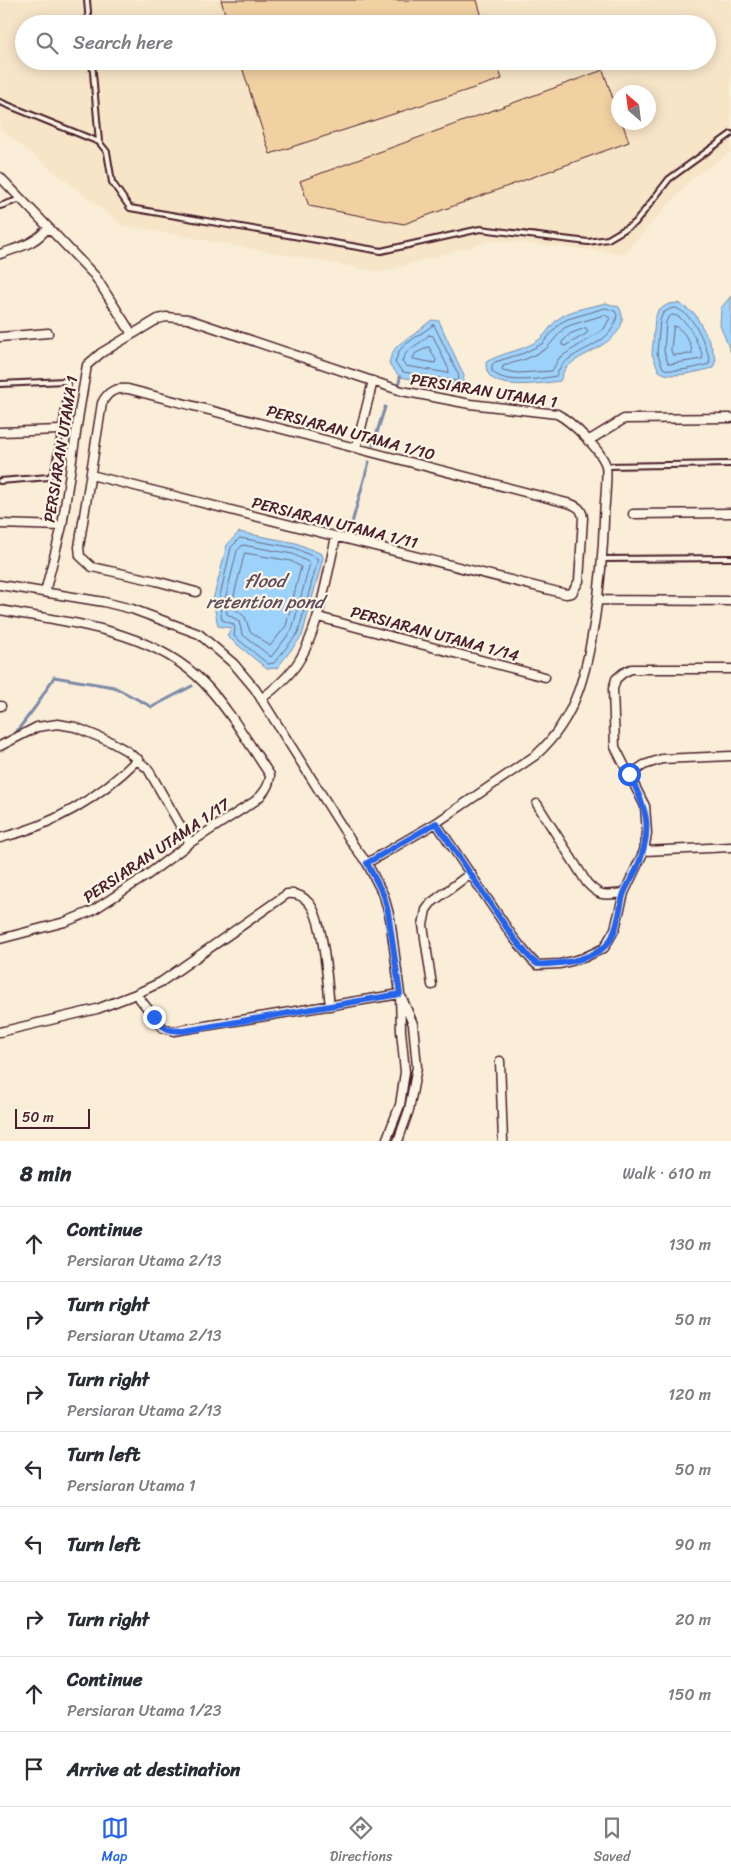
<!DOCTYPE html>
<meta charset="utf-8">
<style>
body{margin:0;font-family:Sriracha,sans-serif;background:#f2f2f3;color:#2b2b33}
.compass{position:absolute;left:611px;top:85px;width:45px;height:45px;border-radius:50%;background:#fff;box-shadow:0 2px 12px #0003;rotate:332deg}
.scale{position:absolute;left:15px;bottom:12px;width:75px;box-sizing:border-box;padding-left:5px;border:2px solid #4a1f2b;border-top:0;font-size:14px;line-height:18px;white-space:nowrap;color:#4a1f2b;-webkit-text-stroke:4px #fcf5e5;paint-order:stroke}
.stop{position:absolute;width:15px;height:15px;margin:-11px;border:4px solid #2563eb;border-radius:50%;background:#fff}
.stop.end{background:#2563eb;border-color:#fff;box-shadow:0 1px 5px #0008}
.list{margin:0;padding:0;list-style:none}
h2{display:flex;justify-content:space-between;align-items:center;height:65px;margin:0;padding:0 20px;font-size:21px}
h2 small{font-size:16px;font-weight:400;color:#7c7c81}
.list li{display:grid;grid-template-columns:32px 1fr auto;gap:15px;align-items:center;box-sizing:border-box;height:75px;padding:0 20px;border-top:1px solid #e1e1e2}
.list b{display:block;font-size:19px;white-space:nowrap}
.list p{margin:0;font-size:16px;white-space:nowrap;color:#7c7c81}
.list em{font-size:16px;font-style:normal;color:#7c7c81}
.icon{flex:none;width:28px;height:28px;fill:none;stroke:currentColor;stroke-width:2;stroke-linecap:round;stroke-linejoin:round}
.map{position:relative;flex:none;width:731px;height:1141px;overflow:hidden}
.search{position:absolute;background:#fff;box-shadow:0 2px 12px #0003;left:15px;right:15px;top:15px;height:55px;display:flex;align-items:center;gap:12px;box-sizing:border-box;padding:0 18px;border-radius:28px;color:#7c7c81;font-size:19px}
.sheet{height:665px;background:#fff}
nav{display:flex;justify-content:space-around;align-items:center;box-sizing:border-box;height:70px;border-top:1px solid #e1e1e2;background:#fff;font-size:14px;color:#7c7c81}
nav a{display:grid;justify-items:center;gap:2px}
nav .on{color:#2563eb}
.map>svg:first-child{display:block}
</style>
<div class="map">
<svg width="731" height="1141" viewBox="0 0 731 1141">
<rect width="100%" height="100%" fill="#faeed8"/>
<filter id="ink" filterUnits="userSpaceOnUse"><feTurbulence type="fractalNoise" baseFrequency=".02" numOctaves="2"/><feDisplacementMap in="SourceGraphic" scale="10" xChannelSelector="R" yChannelSelector="G"/><feConvolveMatrix kernelMatrix="1 2 1 2 8 2 1 2 1" color-interpolation-filters="sRGB"/></filter>
<g filter="url(#ink)">
<path fill="#f7e5c8" fill-rule="evenodd" d="M0,0H731V152L692,179L624,254L495,240L381,272L122,225L0,129ZM24,24H707V61H24ZM618,92H648V122H618Z"/>
<path fill="#9dd2fb" stroke="#7c8aa8" d="M731,296V353L720,325L721,308Z
M606,303L619,307C636,339 581,352 567,367C563,370 562,377 560,381C544,383 496,391 488,373C486,370 486,365 486,362C503,352 524,351 540,339C547,334 551,324 558,319C571,309 591,307 606,303Z
M678,303L695,314L708,338L716,359L713,368C700,371 670,380 659,371L652,354L655,319L658,310L669,304Z
M432,320L439,321L464,376L463,383L459,387L400,377L389,364C393,343 403,343 417,332C423,328 426,323 432,320Z
M239,532L296,543L322,554L323,558L302,636L277,668L267,669L227,636L231,628L218,626L213,600L227,545Z"/>
<g fill="none" stroke-linecap="round" stroke-linejoin="round">
<path stroke="#6b677e" stroke-width="1" d="M606,308L615,311L617,315C613,344 582,346 564,363C560,366 558,372 556,376C539,379 504,385 492,371V365L495,362L524,353L542,344L560,323L568,319Z
M676,308C696,317 703,340 710,359L709,364C699,367 672,374 663,368L657,353L660,320L663,313L670,309Z
M605,315L610,318L604,329L559,358L552,371L517,373L502,370L503,366L526,359L546,349L564,328L571,325Z
M672,315C687,315 698,344 703,356L702,359L670,364L668,363L664,352L666,322L668,318Z
M434,325L459,376L457,381L403,372L395,363L399,351L406,344Z
M674,326C683,328 693,345 692,354L673,355L671,351Z
M586,328L588,331L586,334L565,346L562,345V342L570,334Z
M429,335L433,336L449,370L448,373L406,366L402,362C405,348 420,345 429,335Z
M429,347L436,360L435,363L413,359L415,354Z
M240,538L295,548L318,559L298,633L274,663L268,664L234,636L235,628L233,624L222,620L219,600L231,548Z
M243,545L293,554L310,563L292,630L271,657L242,634L239,621L227,614L225,600L237,551Z
M245,553L291,561L301,567L286,626L270,646L250,631L245,617L234,608L233,600Z"/>
<path stroke="#7c8aa8" stroke-width="3" d="M399,383L400,377
M373,445L385,407
M350,530L369,462
M14,735L36,706L54,677L114,687L152,707L192,686"/>
</g>
<path fill="#f1d0a2" stroke="#4a1f2b" d="M221,0H477L484,24H228Z
M240,61H496L502,79L270,154Z
M603,70L618,113V122H622L629,142L404,224L309,206L300,181Z"/>
<g fill="none" stroke-linecap="round" stroke-linejoin="round">
<g stroke="#4a1f2b" stroke-width="8">
<path id="service" d="M87,0L89,24
M92,61L99,142
M0,102L99,142L107,152L112,182L130,208L381,251L480,229L588,242L608,239L635,223L669,179L731,134
M0,206L21,199
M0,384L65,381L68,384V389L54,472L49,477L0,481
M606,466L731,464
M602,559L731,558"/>
</g>
<g stroke="#4a1f2b" stroke-width="11">
<path id="minor" d="M0,177L95,276L132,334
M0,254C19,247 36,244 48,227
M0,337L48,333
M0,432L61,430
M588,441L624,419L731,418
M356,448L373,381
M91,475L566,594L572,593L579,581L583,518C582,510 579,507 571,504L128,389C115,388 108,391 102,403L79,547L80,556L92,567L156,581L196,592
M633,514L731,513
M0,524L62,526
M0,585L104,602L132,609L199,634L234,664L255,689L354,846L367,863L384,896L390,918L400,994L401,1031L405,1072L400,1105L386,1141
M45,592L62,526L79,413L87,365L101,353L158,319L166,317L188,319L402,391L470,404L557,414C571,421 602,451 606,466C608,477 604,507 604,520C603,553 600,585 595,618C587,670 577,718 536,755L436,823L367,863
M598,600L731,601
M0,610C70,623 150,629 203,682C229,709 249,744 270,775C270,785 263,795 255,801L190,843L146,876L92,911L65,922L0,939
M318,617L545,677
M261,699C273,690 285,680 294,668C318,637 327,575 336,537
M0,706H1
M0,746L37,727L58,724L75,727L111,742L127,751L148,769L190,843
M629,775L644,765L662,759L731,756
M537,804L587,883C601,898 605,895 624,893
M436,823L513,937L530,958L537,965L560,964L583,958L604,948L615,929L624,893L644,851L647,833L645,806L615,747L613,689L616,679L623,673L631,669H731
M0,838C54,825 99,798 138,759
M644,851L731,847
M432,985L423,925L426,910L431,903L471,873
M136,994L163,1028L174,1031L400,994
M0,1032L97,1009L136,994L161,982L287,894C295,893 302,895 308,902C324,917 327,982 330,1006
M500,1061L503,1141
M398,1141L409,1110L417,1067L413,1024L402,998"/>
</g>
<use href="#service" stroke="#fcf5e5" stroke-width="4"/>
<use href="#minor" stroke="#fcf5e5" stroke-width="8"/>
</g>
</g>
<g fill="none" stroke-linecap="round" stroke-linejoin="round" filter="url(#ink)">
<path stroke="#2563eb" stroke-width="6" d="M154,1017C164,1029 168,1031 184,1031L400,994L388,912L384,896L367,863L436,823L513,937L530,958L537,964C558,965 586,961 603,948C617,939 619,911 623,896C626,886 633,877 637,868C653,829 648,811 629,774"/>
</g>
<g text-anchor="middle" stroke-width="4.5" stroke-linejoin="round" paint-order="stroke">
<g font-size="16" fill="#4a1f2b" stroke="#fcf5e5">
<text transform="translate(484 390) rotate(9)" y="6">PERSIARAN UTAMA 1</text>
<text transform="translate(351 432) rotate(15)" y="6">PERSIARAN UTAMA 1/10</text>
<text transform="translate(60 449) rotate(-81)" y="6">PERSIARAN UTAMA 1</text>
<text transform="translate(335 522) rotate(14)" y="6">PERSIARAN UTAMA 1/11</text>
<text transform="translate(435 633) rotate(15)" y="6">PERSIARAN UTAMA 1/14</text>
<text transform="translate(156 850) rotate(-34)" y="6">PERSIARAN UTAMA 1/17</text>
</g>
<g font-size="18" font-style="italic" fill="#5f4c5f" stroke="#fcf5e5">
<text x="265" y="587">flood<tspan x="265" dy="21">retention pond</tspan></text>
</g>
</g>
</svg>
<svg class="compass" viewBox="-18 -18 36 36"><path d="M0-13l5 13h-10z" fill="#e53935"/><path d="M0 13l5-13h-10z" fill="#7c7c81"/></svg>
<div class="scale">50 m</div>
<div class="stop" style="left:629px;top:774px"></div>
<div class="stop end" style="left:154px;top:1017px"></div>
<div class="search"><svg class="icon" aria-label="search" viewBox="0 0 24 24"><circle cx="10" cy="10" r="6"/><path d="M15 15l6 6"/></svg>Search here</div>
</div>
<section class="sheet">
<h2>8 min<small>Walk · 610 m</small></h2>
<ul class="list">
<li><svg class="icon" aria-label="ahead" viewBox="0 0 24 24"><path d="M12 20V5M6 11l6-6 6 6"/></svg><div><b>Continue</b><p>Persiaran Utama 2/13</p></div><em>130 m</em></li>
<li><svg class="icon" aria-label="right" viewBox="0 0 24 24"><path d="M7 20v-9h11M14 6l5 5-5 5"/></svg><div><b>Turn right</b><p>Persiaran Utama 2/13</p></div><em>50 m</em></li>
<li><svg class="icon" aria-label="right" viewBox="0 0 24 24"><path d="M7 20v-9h11M14 6l5 5-5 5"/></svg><div><b>Turn right</b><p>Persiaran Utama 2/13</p></div><em>120 m</em></li>
<li><svg class="icon" aria-label="left" viewBox="0 0 24 24"><path d="M17 20v-9H6M10 6l-5 5 5 5"/></svg><div><b>Turn left</b><p>Persiaran Utama 1</p></div><em>50 m</em></li>
<li><svg class="icon" aria-label="left" viewBox="0 0 24 24"><path d="M17 20v-9H6M10 6l-5 5 5 5"/></svg><div><b>Turn left</b></div><em>90 m</em></li>
<li><svg class="icon" aria-label="right" viewBox="0 0 24 24"><path d="M7 20v-9h11M14 6l5 5-5 5"/></svg><div><b>Turn right</b></div><em>20 m</em></li>
<li><svg class="icon" aria-label="ahead" viewBox="0 0 24 24"><path d="M12 20V5M6 11l6-6 6 6"/></svg><div><b>Continue</b><p>Persiaran Utama 1/23</p></div><em>150 m</em></li>
<li><svg class="icon" aria-label="arrive" viewBox="0 0 24 24"><path d="M6 21V4h12l-3 4 3 4H6"/></svg><div><b>Arrive at destination</b></div></li>
</ul>
</section>
<nav>
<a class="on"><svg class="icon" aria-label="map" viewBox="0 0 24 24"><path d="M3 6l6-2 6 2 6-2v14l-6 2-6-2-6 2zM9 4v14M15 6v14"/></svg>Map</a>
<a><svg class="icon" aria-label="directions" viewBox="0 0 24 24"><path d="M12 3l9 9-9 9-9-9zM9 14v-3h6M13 9l2 2-2 2"/></svg>Directions</a>
<a><svg class="icon" aria-label="saved" viewBox="0 0 24 24"><path d="M7 4h10v16l-5-4-5 4z"/></svg>Saved</a>
</nav>
